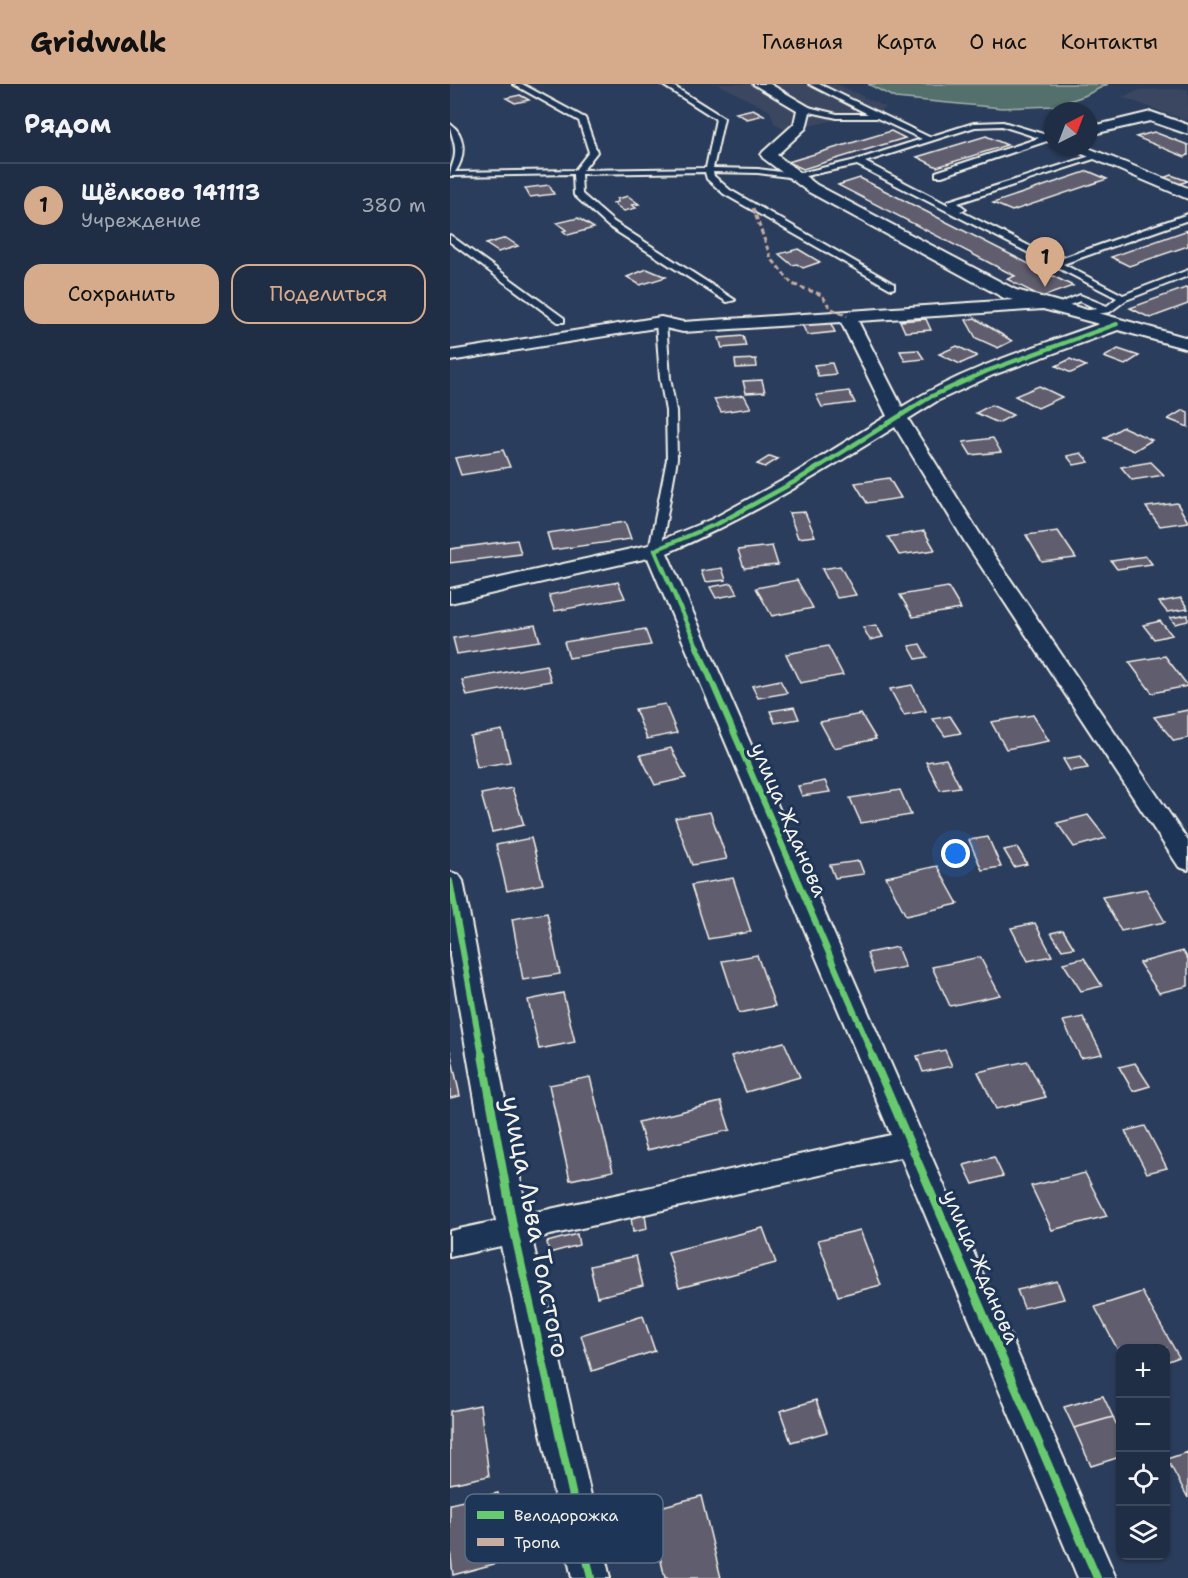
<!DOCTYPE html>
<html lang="ru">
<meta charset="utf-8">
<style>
body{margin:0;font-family:"Shantell Sans",sans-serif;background:#28364c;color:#f1f3f6}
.controls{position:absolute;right:18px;bottom:18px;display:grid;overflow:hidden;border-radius:12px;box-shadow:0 2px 4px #0004}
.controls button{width:54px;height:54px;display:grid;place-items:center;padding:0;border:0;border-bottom:2px solid #3d4a5e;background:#202e45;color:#f1f3f6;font:30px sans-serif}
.compass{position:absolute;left:594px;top:18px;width:54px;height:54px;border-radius:50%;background:#202e45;box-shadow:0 2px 4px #0004;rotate:42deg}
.you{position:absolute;left:506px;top:770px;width:21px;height:21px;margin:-15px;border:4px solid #fff;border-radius:50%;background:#1a73e8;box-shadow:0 0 0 9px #1a73e833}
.badge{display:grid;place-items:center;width:39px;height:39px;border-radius:50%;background:#d6ab8b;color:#111;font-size:20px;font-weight:700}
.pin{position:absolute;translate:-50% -50px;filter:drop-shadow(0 2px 3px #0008)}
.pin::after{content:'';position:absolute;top:32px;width:21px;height:18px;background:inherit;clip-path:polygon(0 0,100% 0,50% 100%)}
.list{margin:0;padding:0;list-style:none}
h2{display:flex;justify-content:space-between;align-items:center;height:78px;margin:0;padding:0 24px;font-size:26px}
h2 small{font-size:20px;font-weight:400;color:#a2a8b3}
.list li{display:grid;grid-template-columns:39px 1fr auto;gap:18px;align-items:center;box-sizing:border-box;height:84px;padding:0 24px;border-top:2px solid #3d4a5e}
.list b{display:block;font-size:22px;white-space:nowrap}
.list p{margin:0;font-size:20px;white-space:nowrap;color:#a2a8b3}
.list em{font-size:20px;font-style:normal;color:#a2a8b3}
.actions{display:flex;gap:12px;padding:18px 24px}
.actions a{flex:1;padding:14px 0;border:2px solid #d6ab8b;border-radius:18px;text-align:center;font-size:21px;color:#d6ab8b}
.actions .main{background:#d6ab8b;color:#111}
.icon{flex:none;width:33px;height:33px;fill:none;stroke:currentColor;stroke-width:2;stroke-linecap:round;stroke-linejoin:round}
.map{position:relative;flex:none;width:738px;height:1494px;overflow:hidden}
header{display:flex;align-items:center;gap:36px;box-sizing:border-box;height:84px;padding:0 30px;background:#d6ab8b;color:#111}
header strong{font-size:28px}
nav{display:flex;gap:33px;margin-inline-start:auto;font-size:21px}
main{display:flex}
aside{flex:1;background:#202e45}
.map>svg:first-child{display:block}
</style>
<header>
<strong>Gridwalk</strong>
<nav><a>Главная</a><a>Карта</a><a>О нас</a><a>Контакты</a></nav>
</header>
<main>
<aside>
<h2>Рядом<small></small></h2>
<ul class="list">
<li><span class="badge">1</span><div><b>Щёлково 141113</b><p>Учреждение</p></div><em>380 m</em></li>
</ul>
<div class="actions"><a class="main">Сохранить</a><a>Поделиться</a></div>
</aside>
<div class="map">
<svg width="738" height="1494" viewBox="0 0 738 1494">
<rect width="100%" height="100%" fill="#2b3d5c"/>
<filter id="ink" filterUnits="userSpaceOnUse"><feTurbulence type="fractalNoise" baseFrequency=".0167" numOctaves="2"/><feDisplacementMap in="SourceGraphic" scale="12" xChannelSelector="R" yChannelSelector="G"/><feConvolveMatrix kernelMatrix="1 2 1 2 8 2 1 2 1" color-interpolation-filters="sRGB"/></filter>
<g filter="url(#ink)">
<path fill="#3b4761" d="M268,0H387L437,24L337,47L324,39L320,27Z
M738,5V37L672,13L690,6Z"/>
<path fill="#536f6c" stroke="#a4b0aa" stroke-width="1.5" d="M418,0H658L634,12L604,22L552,24L445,14Z"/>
<path fill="#615d6e" stroke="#f4f1e8" stroke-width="1.5" d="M70,11L79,16L65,19L56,14Z
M303,25L314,31L297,35L286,29Z
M441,47L455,54L353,85L338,78Z
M704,48L738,61V71L735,73L686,53Z
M536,52L557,61L487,83L467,73Z
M638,87L657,95L562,127L543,119Z
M721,91L738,97L729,100L713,94Z
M410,94L587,184L623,202L592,213L557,195L565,192L388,101Z
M99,101L104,110L80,113L75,104Z
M178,112L189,120L182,121L186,124L174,127L163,119L168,118L167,115Z
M128,134L144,144L118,151L113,147L116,146L107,139Z
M738,146V162L679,182L661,173Z
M56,154L68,162L48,168L36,160Z
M348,165L370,178L353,184L347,180L342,181L329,170Z
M197,185L216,193L190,201L177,193Z
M738,203V220L700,234L680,224Z
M525,234L562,257L548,264L526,254L516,236Z
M476,235L481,246L455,248L450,237Z
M379,236L385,248L357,251L351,238Z
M293,252L296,262L272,264L269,254Z
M507,262L527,272L510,280L489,270Z
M668,265L689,272L675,281L654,273Z
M468,266L474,275L455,277L450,267Z
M306,275L307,283L286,284L285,276Z
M620,275L636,282L621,289L606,282Z
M382,279L386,290L368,292L364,281Z
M312,296L315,308L296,309L293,297Z
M589,302L612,313L588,324L565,312Z
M399,307L405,319L372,323L366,311Z
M294,311L301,324L271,328L264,315Z
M541,321L563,331L548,339L526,329Z
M733,326L738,328V343L718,335Z
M673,343L702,356L684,367L654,354Z
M543,354L551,368L521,371L513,358Z
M53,366L60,383L11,391L5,374Z
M631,369L639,378L624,381L617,372Z
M320,372L328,375L315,383L307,380Z
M701,378L714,391L682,396L671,383Z
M439,394L451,414L417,419L405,399Z
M727,419L738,438L710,442L696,423Z
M355,428L365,452L348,454L339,429Z
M175,438L181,455L102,466L97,449Z
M474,447L485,466L449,471L438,453Z
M608,447L626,474L592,478L576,451Z
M67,456L71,470L0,479V465Z
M322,462L328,481L294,484L288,466Z
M696,472L702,480L667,485L661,477Z
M390,482L406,511L387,514L372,485Z
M272,484L276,496L255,498L251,487Z
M347,496L363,524L322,532L306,504Z
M168,498L175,514L105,527L99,511Z
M282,499L288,510L266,514L260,503Z
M498,503L511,525L463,533L450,511Z
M731,514L738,525L717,528L709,518Z
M738,531V537L725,540L720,534Z
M710,537L722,551L704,555L693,541Z
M85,541L90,557L7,570L3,554Z
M426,541L433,553L420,556L413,543Z
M195,545L201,561L119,574L114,558Z
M470,560L477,573L466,575L459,562Z
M378,562L393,591L350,599L336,570Z
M715,572L738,602L702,609L679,578Z
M96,581L101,597L17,612L12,596Z
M330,596L337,609L308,614L302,602Z
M462,601L476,627L454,631L440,605Z
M215,620L227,649L197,655L185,625Z
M344,623L349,635L325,639L320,627Z
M738,626V654L724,657L704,633Z
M411,630L426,655L384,664L370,638Z
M583,631L599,657L556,665L541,638Z
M500,632L511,649L495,652L483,635Z
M52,646L60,678L27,683L20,652Z
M221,664L236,694L205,701L190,671Z
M631,672L638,684L620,687L613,675Z
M496,675L510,703L490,706L476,678Z
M375,697L380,708L352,712L348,702Z
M62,704L74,741L42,748L31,710Z
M450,706L461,731L411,739L400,714Z
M260,728L277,775L242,781L225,734Z
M638,731L656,754L624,763L607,739Z
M538,753L551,783L532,786L519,756Z
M81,754L93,800L57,807L46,761Z
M567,763L577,780L564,783L554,766Z
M409,777L414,790L385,794L380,781Z
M487,782L508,820L456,832L436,793Z
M283,794L301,848L258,855L241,801Z
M696,805L715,838L671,847L652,813Z
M97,829L110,890L73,896L62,835Z
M585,839L602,872L578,877L561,844Z
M613,846L624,864L612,866L601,849Z
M447,863L455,883L424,889L417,869Z
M733,867L738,875V902L709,909L689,879Z
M307,871L325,922L289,929L272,877Z
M530,873L550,911L500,922L482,883Z
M634,874L652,902L631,907L613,879Z
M113,909L125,958L89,965L78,916Z
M633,933L652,970L631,974L613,937Z
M334,958L350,993L296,1008L281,972Z
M0,966L10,1012L0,1014Z
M495,966L502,982L473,988L467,972Z
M577,977L596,1013L546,1025L528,988Z
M685,979L700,1002L683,1007L669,983Z
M140,993L163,1087L120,1096L99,1001Z
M271,1018L280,1046L197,1066L188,1038Z
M695,1042L717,1084L697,1089L675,1047Z
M544,1073L553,1092L523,1100L514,1081Z
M635,1089L657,1132L602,1146L581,1102Z
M195,1130L197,1145L183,1148L181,1133Z
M313,1144L326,1179L229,1204L218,1168Z
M410,1146L431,1201L388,1212L368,1156Z
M127,1150L129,1161L99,1169L97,1158Z
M186,1172L193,1202L147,1213L140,1182Z
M607,1197L614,1215L574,1224L567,1206Z
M692,1208L729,1273L716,1278V1264H670V1270L645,1223Z
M193,1232L205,1267L142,1287L131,1251Z
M653,1312L663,1333L624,1344L614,1323Z
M366,1316L377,1348L341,1358L330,1327Z
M30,1321L39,1392L0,1400V1327Z
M663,1333L670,1348V1373L641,1382L624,1344Z
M738,1368V1414L717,1375Z
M48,1409L59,1476L3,1491L0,1465V1420Z
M251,1412L271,1494H215L199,1426Z"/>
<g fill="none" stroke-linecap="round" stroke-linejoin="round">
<g stroke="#f4f1e8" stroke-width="4">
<path id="service" d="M63,0H72L135,34L147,68L133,86L256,84L266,35L211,0H220L274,34L263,84L308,85L346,90L406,76L472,55L427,34H387L351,26L350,24L354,22L387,30H418L359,0H369L479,53L524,39L553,38L603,53V58L597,57L492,92H486V88L589,54L552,42L525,43L415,78L504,124L498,121V117L647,70V74L508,119L516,125L510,127L607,176L738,130V136L613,180L673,211L738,186V192L676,216L660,228L626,233L623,232V228L647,225L630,217L603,227L598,224L630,211L657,222L667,214L407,81L346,94L308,89L263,88L264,92L280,106L444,200V204L441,205L274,110L257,95L255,88L131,90L132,110L164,138L285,216L277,218L158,142L124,111L123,90L0,92C0,84 5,77 5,69C6,58 0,50 0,40C16,50 16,73 5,88L125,86L139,68L129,37Z
M0,151L114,234V238H108L0,158Z
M211,235L216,238L220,294L226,327L227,375L211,466L205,469L199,466L217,375L216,327L210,294L206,238Z"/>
</g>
<g stroke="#f4f1e8" stroke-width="4">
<path id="minor" d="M303,0H320L361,24L356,44L327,71L367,101L566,206L738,254V265L668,246L543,291L487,317L458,335L535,458L738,757V786L729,783L515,458L445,343C370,390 298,434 217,469L666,1494H628L451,1073L82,1155L160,1494H122L51,1162L0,1173V1147L46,1137L0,872V788L9,791L13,797L77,1130L441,1051L198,474L0,519V505L199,461L262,435L339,393L437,332L391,238L233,248L211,243L0,277V267L211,233L233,238L564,216L554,214L357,107L313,74L311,71L313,68L344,40L347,26ZM593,225L649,240C582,264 512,285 452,323L408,237Z
M701,28L738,41V50L700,37L639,51V43Z
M616,63H636L738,104V115Z"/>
</g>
<use href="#service" fill="#1d3557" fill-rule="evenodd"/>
<use href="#minor" fill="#1d3557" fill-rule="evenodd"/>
<path stroke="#c7aca2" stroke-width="3" stroke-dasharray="5 3" stroke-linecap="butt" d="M303,124L321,174L342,200L372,211L380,224L397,232"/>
<g stroke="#1d3557" stroke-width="6">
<path id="cycleway-far3" d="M645,248L667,240"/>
</g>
<g stroke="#1d3557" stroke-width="8">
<path id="cycleway-far2" d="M248,565L205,466L269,439L346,397L480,313L537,287L650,246"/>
</g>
<g stroke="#1d3557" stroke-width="10">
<path id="cycleway-far1" d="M247,563L423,972
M0,797L32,972"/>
</g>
<g stroke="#1d3557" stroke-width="11">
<path id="cycleway" d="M32,971L64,1147L141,1494
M422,971L647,1494"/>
</g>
<use href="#cycleway-far3" stroke="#67ca6e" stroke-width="4"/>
<use href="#cycleway-far2" stroke="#67ca6e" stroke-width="4.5"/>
<use href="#cycleway-far1" stroke="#67ca6e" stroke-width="6"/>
<use href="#cycleway" stroke="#67ca6e" stroke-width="8"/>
</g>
</g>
<g text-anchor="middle" stroke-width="6" stroke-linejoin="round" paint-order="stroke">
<g font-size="21" fill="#f4f1e8" stroke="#1d3557">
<text transform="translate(339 736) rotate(67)" y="7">улица Жданова</text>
<text transform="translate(531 1183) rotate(67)" y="7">улица Жданова</text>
</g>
<g font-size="26" fill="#f4f1e8" stroke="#1d3557">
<text transform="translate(86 1143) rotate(79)" y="9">улица Льва Толстого</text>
</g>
</g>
<rect x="15" y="1410" width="198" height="69" rx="9" fill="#1d3557" stroke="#5e6d82" stroke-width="1.5"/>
<rect x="27" y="1427" width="27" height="8" fill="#67ca6e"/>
<rect x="27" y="1454" width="27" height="8" fill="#c7aca2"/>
<g font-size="16" fill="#f4f1e8">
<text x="64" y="1437">Велодорожка</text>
<text x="64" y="1464">Тропа</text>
</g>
</svg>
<div class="controls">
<button>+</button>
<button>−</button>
<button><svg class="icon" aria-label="locate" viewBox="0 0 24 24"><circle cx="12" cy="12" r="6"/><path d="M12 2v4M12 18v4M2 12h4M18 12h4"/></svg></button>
<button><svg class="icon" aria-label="layers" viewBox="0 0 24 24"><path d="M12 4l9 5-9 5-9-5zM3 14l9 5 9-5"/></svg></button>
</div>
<svg class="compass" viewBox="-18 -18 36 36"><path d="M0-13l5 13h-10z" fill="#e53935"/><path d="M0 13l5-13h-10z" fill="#a2a8b3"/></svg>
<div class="you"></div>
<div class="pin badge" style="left:595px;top:203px">1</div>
</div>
</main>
